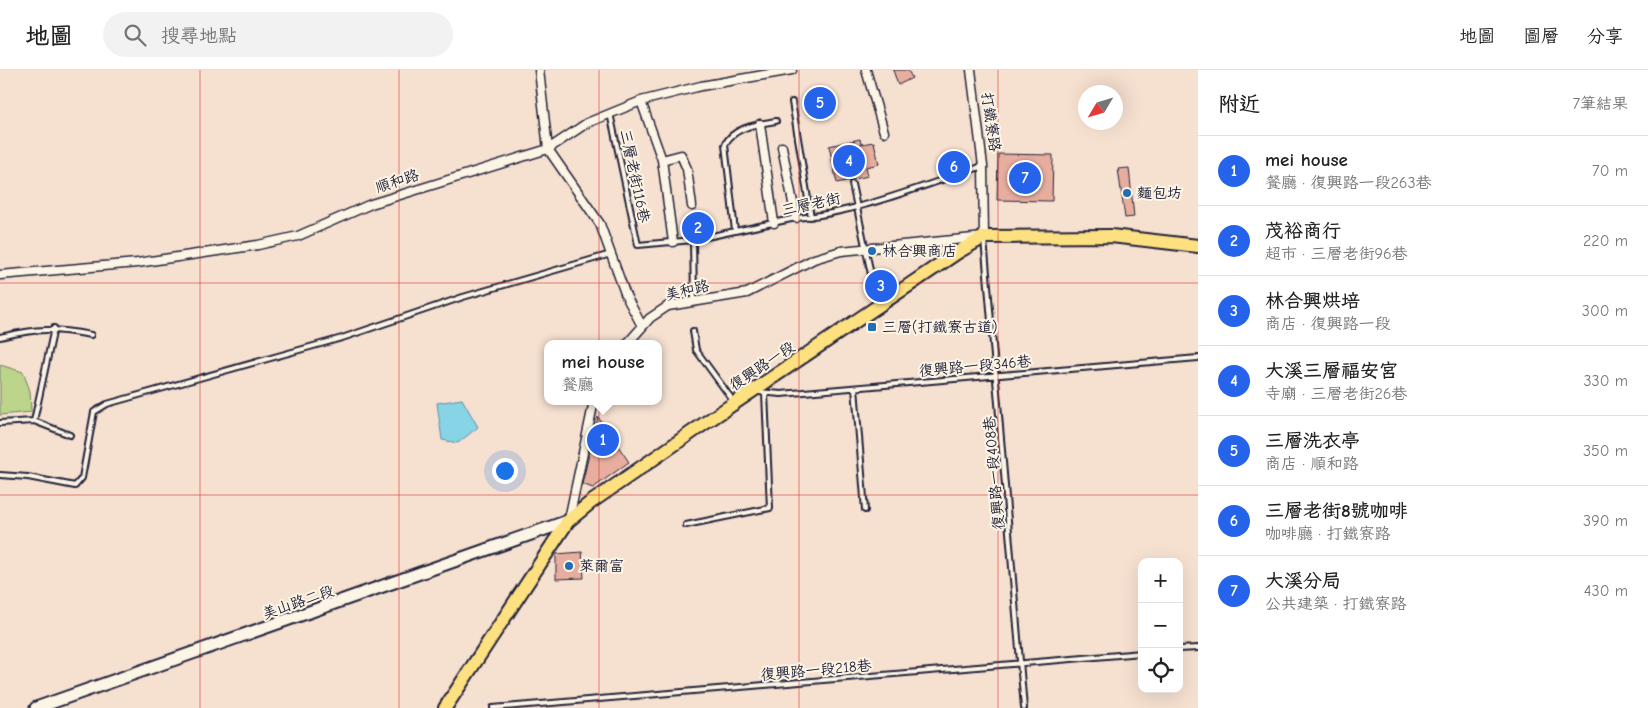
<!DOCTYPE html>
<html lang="zh-TW">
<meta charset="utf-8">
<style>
body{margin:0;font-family:"Comic Neue","LXGW WenKai TC",sans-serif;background:#f2f2f2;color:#222}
.controls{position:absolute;right:15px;bottom:15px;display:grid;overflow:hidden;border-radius:10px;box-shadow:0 5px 20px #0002}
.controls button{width:45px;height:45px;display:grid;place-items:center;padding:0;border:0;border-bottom:1px solid #e0e0e0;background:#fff;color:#222;font:25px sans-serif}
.compass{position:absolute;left:1078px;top:15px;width:45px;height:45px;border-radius:50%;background:#fff;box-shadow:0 5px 20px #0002;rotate:232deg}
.you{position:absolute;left:504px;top:400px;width:18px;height:18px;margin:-12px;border:4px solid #fff;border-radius:50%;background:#1a73e8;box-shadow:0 0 0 8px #1a73e833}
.badge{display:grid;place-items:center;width:32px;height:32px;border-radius:50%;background:#2563eb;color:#fff;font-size:16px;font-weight:700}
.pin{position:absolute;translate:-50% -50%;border:2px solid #fff;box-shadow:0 1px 5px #0006}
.popup{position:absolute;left:544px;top:270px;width:118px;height:65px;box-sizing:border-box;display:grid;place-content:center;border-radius:10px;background:#fff;filter:drop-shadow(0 1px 4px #0005);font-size:16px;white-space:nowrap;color:#767676}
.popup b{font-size:19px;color:#222}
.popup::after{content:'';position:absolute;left:50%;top:100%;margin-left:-10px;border:10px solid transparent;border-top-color:#fff}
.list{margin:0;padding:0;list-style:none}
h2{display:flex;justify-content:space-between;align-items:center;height:65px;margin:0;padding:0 20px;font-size:21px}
h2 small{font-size:16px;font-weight:400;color:#767676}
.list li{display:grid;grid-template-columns:32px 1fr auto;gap:15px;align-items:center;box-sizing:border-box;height:70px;padding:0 20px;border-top:1px solid #e0e0e0}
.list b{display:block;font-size:19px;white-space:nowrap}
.list p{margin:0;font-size:16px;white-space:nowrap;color:#767676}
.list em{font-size:16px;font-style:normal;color:#767676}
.icon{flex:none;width:28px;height:28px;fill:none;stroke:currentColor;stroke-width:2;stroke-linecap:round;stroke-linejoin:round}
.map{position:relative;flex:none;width:1198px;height:638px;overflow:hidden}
header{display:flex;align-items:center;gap:30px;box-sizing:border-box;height:70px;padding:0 25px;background:#fff;border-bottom:1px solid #e0e0e0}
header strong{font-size:24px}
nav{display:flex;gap:28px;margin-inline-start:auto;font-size:18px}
.search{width:350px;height:45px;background:#f2f2f2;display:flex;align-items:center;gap:12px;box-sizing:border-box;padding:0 18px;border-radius:28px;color:#767676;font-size:19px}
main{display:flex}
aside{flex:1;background:#fff}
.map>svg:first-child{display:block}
</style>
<header>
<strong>地圖</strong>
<div class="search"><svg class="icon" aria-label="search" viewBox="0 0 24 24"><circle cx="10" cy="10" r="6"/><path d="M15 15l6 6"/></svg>搜尋地點</div>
<nav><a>地圖</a><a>圖層</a><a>分享</a></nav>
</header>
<main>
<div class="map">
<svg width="1198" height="638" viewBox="0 0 1198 638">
<rect width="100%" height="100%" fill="#f6e0d0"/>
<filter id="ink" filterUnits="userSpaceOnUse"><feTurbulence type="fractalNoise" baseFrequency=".02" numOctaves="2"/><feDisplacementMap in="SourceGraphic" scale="10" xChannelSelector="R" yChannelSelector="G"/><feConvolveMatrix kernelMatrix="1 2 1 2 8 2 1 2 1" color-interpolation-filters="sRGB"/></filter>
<g filter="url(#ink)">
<path fill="#bdd58b" stroke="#707c63" d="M0,295L23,302L30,321L31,342L0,345Z"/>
<path fill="#88d4e7" stroke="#5f8da2" d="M462,329L478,357L458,373L442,370L437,333Z"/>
<path fill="#e7ae9f" stroke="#22223b" d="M893,0H908L912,8L898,15Z
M825,28L827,37L815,40L811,29Z
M860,69L861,74L874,72L879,94L866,97L868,106L837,113L829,76Z
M998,84L1053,85L1052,131L997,130Z
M1129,98L1134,147L1125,148L1118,99Z
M705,149L706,163L693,166L687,152Z
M598,347L629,392L593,418L582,414Z
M582,482L584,508L556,509V484Z"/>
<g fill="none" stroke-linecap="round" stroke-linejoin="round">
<g stroke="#22223b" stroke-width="8">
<path id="lane" d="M792,32L811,147
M610,43L638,175L693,170L796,148C854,144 927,114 983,96
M852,114L877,233
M735,161L725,75C732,57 759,54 776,51
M984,169L1024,638
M693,170L694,230
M693,261L696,280L734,332
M0,267C38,258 53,258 91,265
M855,318L865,440
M759,322L781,324L1198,288
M34,351L54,258
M0,353L34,351L70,365
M0,405L28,407L75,416L82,408L94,342L107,334L342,268L463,227L611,184
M686,455L770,438L765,323
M1179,579L1198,578
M493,638L1142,583"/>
</g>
<g stroke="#22223b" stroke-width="11">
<path id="street" d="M539,0L548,79L600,154L626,226L642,256
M866,0L884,62
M641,31L662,90L673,172
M760,54L774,153
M782,77L796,148
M662,90L681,85L687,99L692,136
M0,205L137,193L258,175L298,166L371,134L548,79L587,53L641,31L701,16L792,0
M627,274L650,248L668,236L747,223L814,189L841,181L984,167L983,96L971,0
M569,449L594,331"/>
</g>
<g stroke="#22223b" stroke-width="15">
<path id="secondary" d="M36,638L568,451"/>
</g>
<g stroke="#22223b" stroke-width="16">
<path id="primary" d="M445,638L568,451L590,433L708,351L958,182L984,167L1111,166L1198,176"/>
</g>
<use href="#lane" stroke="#fcf5e5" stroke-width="4"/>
<use href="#street" stroke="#fcf5e5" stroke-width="8"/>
<use href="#secondary" stroke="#fcf5e5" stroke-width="11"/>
<use href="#primary" stroke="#fde080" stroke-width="12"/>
</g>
</g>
<path fill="none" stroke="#d62828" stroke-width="1" stroke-opacity="0.55" d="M200,0V638M399,0V638M599,0V638M799,0V638M998,0V638M0,213H1198M0,425H1198"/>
<g fill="#1f6fb2" stroke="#fcf5e5" stroke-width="2">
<circle cx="1127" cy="123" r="5"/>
<circle cx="872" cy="181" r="5"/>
<rect x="867" y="252" width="10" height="10" rx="2.5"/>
<circle cx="569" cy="496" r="5"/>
</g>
<g text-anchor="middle" stroke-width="4" stroke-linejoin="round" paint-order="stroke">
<g font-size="15" fill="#22223b" stroke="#fcf5e5">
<text transform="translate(991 52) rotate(82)" y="5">打鐵寮路</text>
<text transform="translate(635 106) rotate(78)" y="5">三層老街116巷</text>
<text transform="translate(397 111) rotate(-18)" y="5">順和路</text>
<text transform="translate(811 134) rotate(-12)" y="5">三層老街</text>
<text transform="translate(687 220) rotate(-13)" y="5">美和路</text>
<text transform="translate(762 296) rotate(-34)" y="5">復興路一段</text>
<text transform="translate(975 296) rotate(-5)" y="5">復興路一段346巷</text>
<text transform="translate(994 403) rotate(-95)" y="5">復興路一段408巷</text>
<text transform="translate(298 532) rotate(-19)" y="5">美山路二段</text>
<text transform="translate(816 600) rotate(-5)" y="5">復興路一段218巷</text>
</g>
<g font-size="15" fill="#22223b" stroke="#fcf5e5" text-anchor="start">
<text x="1137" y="128">麵包坊</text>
<text x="882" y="186">林合興商店</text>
<text x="882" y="262">三層(打鐵寮古道)</text>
<text x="579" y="501">萊爾富</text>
</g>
</g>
</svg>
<div class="controls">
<button>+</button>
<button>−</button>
<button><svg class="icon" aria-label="locate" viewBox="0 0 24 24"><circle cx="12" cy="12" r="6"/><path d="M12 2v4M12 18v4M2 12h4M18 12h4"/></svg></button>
</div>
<svg class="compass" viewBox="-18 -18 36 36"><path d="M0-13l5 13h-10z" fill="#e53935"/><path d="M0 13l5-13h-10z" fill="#767676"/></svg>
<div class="you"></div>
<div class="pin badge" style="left:603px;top:370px">1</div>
<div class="popup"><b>mei house</b>餐廳</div>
<div class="pin badge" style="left:698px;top:158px">2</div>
<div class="pin badge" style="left:881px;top:216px">3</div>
<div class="pin badge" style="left:849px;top:91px">4</div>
<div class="pin badge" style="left:820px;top:33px">5</div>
<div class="pin badge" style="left:954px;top:97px">6</div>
<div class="pin badge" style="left:1025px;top:108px">7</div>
</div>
<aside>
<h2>附近<small>7筆結果</small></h2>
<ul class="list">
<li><span class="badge">1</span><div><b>mei house</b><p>餐廳 · 復興路一段263巷</p></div><em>70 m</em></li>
<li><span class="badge">2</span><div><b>茂裕商行</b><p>超市 · 三層老街96巷</p></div><em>220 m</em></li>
<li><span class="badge">3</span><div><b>林合興烘培</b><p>商店 · 復興路一段</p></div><em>300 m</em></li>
<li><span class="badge">4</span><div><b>大溪三層福安宮</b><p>寺廟 · 三層老街26巷</p></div><em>330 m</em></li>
<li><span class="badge">5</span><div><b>三層洗衣亭</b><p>商店 · 順和路</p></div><em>350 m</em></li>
<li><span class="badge">6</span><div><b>三層老街8號咖啡</b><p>咖啡廳 · 打鐵寮路</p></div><em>390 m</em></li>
<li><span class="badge">7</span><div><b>大溪分局</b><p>公共建築 · 打鐵寮路</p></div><em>430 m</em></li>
</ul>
</aside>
</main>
